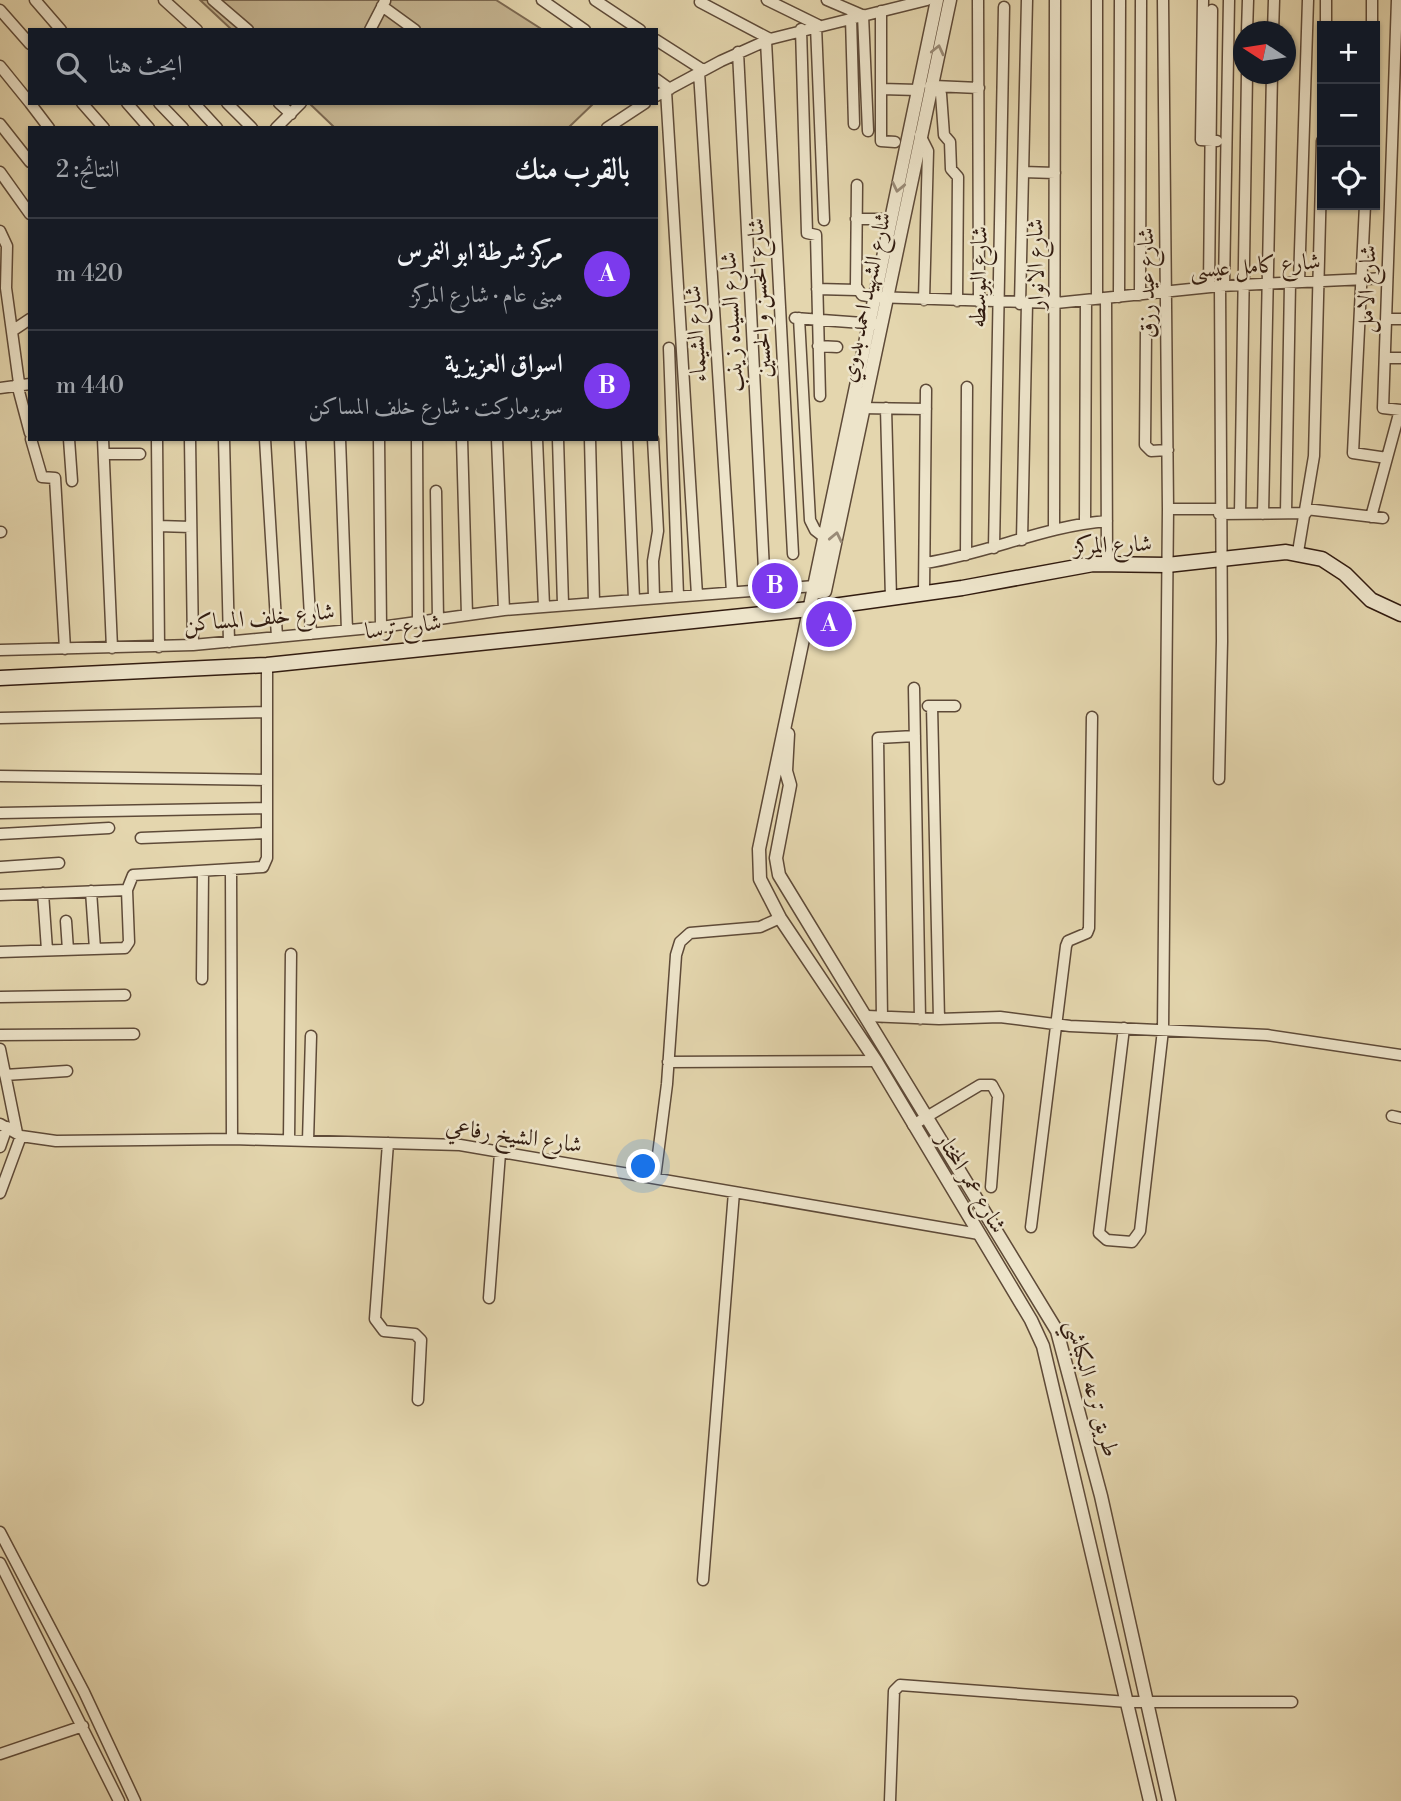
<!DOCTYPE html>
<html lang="ar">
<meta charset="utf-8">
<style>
body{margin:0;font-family:"Libre Bodoni",Amiri,serif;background:#20242c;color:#f1f3f6;direction:rtl}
.controls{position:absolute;right:21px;top:21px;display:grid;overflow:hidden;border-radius:0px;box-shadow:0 2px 5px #0004}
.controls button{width:63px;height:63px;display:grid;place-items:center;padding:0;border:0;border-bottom:2px solid #363941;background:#171b24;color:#f1f3f6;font:35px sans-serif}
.compass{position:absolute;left:1233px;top:21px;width:63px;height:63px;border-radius:50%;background:#171b24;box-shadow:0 2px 5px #0004;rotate:282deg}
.you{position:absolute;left:644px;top:1167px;width:24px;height:24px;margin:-18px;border:5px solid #fff;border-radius:50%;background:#1a73e8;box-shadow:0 0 0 10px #1a73e833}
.badge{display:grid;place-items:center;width:46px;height:46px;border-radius:50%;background:#7c3aed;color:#fff;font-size:23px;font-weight:700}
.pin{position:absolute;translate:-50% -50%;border:4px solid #fff;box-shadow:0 2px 7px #0006}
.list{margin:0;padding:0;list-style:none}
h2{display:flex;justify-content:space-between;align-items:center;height:91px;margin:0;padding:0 28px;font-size:30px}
h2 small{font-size:23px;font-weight:400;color:#9ea1a6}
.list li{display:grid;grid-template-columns:46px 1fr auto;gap:21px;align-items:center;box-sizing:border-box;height:112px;padding:0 28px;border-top:2px solid #363941}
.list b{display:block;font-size:26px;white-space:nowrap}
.list p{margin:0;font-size:23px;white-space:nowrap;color:#9ea1a6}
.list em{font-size:23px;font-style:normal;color:#9ea1a6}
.icon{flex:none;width:38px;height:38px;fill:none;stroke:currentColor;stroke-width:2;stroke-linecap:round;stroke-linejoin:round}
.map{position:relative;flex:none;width:1401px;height:1801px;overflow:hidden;direction:ltr}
.search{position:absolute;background:#171b24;box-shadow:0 2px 5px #0004;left:28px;top:28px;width:630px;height:77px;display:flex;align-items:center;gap:18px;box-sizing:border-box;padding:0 24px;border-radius:0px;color:#9ea1a6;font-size:26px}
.panel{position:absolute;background:#171b24;box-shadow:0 2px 5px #0004;left:28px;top:126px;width:630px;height:315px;border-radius:0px;direction:rtl}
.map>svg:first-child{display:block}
</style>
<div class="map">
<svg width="1401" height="1801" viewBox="0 0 1401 1801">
<rect width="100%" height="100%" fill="#e4d6ae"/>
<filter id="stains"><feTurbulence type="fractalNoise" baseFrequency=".00286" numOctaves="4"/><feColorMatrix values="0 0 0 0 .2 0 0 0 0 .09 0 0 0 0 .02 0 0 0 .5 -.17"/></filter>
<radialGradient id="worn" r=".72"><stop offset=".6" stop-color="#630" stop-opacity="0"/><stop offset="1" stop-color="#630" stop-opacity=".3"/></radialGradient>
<path fill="#c6b693" stroke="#7c6952" stroke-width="2" d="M200,0H496L543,30H232Z
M309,103H594L568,128H335Z"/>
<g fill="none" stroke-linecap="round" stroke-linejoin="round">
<g stroke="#5e4a38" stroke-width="13">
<path id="minor" d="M35,0L61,30
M164,0L197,30
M213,0L248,30
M542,0L585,30
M595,0L640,30
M767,0L818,25
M827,0L862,15
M978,0L979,302
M1203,0L1201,140L1217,141
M700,2L770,39
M382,6L415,30
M0,10L30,44
M881,11V141L895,142
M863,15L868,131
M851,18L854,124
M816,26L824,220
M1326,26V0
M1372,26V0
M801,29L807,233L816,235L820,396
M370,30L385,1
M1247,32L1248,0
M1273,32L1274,0
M656,40L703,70
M766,41L793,554
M738,52L765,590
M0,66L30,103
M699,72L732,592
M656,79L670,89
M930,86L941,94L944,135L950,142L951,169L958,177L957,301
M934,86L979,88
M881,89L918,90
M666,91L697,595
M656,96L721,61L770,39L927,0
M30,103L49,128
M82,103L104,128
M127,103L149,128
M159,103L183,128
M194,103L217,128
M227,103L252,128
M279,103L291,114
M0,124L30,162
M276,128L301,103
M607,128L645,103
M920,135L928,151L924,300
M0,172L30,214
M1023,172L1055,173
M857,185L856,286L862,295L874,297L1056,303L1220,286L1387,278
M1365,205L1353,453L1387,458
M856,219H891
M0,231L7,246L6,288L19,383
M1299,282L1308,0
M1224,286L1229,0
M1209,287L1212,10
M817,289L857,290
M1140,295L1141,0
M1119,297L1120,0
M1106,298L1107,563
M1097,299V0
M1020,304L1027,0
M795,318L876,324
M799,318L810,520L815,530L824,537
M1386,319H1401
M12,331L30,319
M1146,332L1145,445L1151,451L1168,450
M818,346L837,347
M669,348L678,596
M1385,358H1401
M17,384L30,433
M0,388L30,384
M859,408L926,409
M886,408L891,598
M31,439L42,477L55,478L65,649
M69,439L72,481
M103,439L112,648
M157,439L159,647
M190,439L193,645
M224,439L229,642
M265,439L277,637
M300,439L311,634
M340,439L347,630
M379,439L381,627
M417,439L418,621
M462,439L467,615
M497,439L504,610
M537,439L544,606
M558,439L563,604
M590,439L594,602
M627,439L634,599
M653,439L658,531L653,561L654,598
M104,454H140
M436,491L438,619
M1168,509H1219
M1306,509L1383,518
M1286,513L1290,283
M1219,514L1306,513
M1240,514L1247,74
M1263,514L1272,74
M1371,517L1400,410L1383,408L1397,0
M1085,522L1086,300
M158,526L191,527
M1054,528L1055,0
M0,532H1
M1022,540L1027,303
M994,548L1004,7
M1298,552L1314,456L1322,141
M966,555L967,387
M925,563C987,554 1044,526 1107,521
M924,593L926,390
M0,650L193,645L381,627L504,610L815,586
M914,688L920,1019
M928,706H955
M932,706L939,1019
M0,718L267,712
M0,776L267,780
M1219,779L1222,641L1220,286
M0,813L267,808
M0,834L109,828
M141,838L267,833
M0,867L59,863
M231,870L232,1139
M91,891L95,949
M43,893L47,950
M0,895L127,890
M66,921L68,950
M0,952L125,948L129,942L127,890L133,875L263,867L267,858V665
M202,979L203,871
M0,997L125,995
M867,1016L939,1019L1000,1017L1070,1026L1267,1035L1401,1055
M882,1017L878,738L915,736
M1124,1028L1099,1233L1107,1240L1132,1242L1140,1231L1163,1030L1168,509L1163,0
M0,1035L134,1034
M0,1049L17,1133
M668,1062L876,1061
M5,1075L67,1071
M1392,1116L1401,1118
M0,1124L21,1136L56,1141L232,1139L460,1145L979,1234
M913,1125L980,1085H992L998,1096L991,1187
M289,1140L291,954
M308,1141L311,1036
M388,1143L375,1319L384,1331L415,1334L421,1340L418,1400
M0,1147L7,1127
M655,1178L667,1084L676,955L680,942L690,933L760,927L780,918
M0,1193L21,1136
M1031,1227L1066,946L1068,941L1087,933L1089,928L1092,717
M489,1298L500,1153
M0,1532L84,1692L135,1801
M0,1563L119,1801
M703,1580L734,1192
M0,1754L83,1726
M890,1801L894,1691L900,1685L1128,1702H1292"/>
</g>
<g stroke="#5e4a38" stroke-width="15">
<path id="tertiary" d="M937,0L759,849L760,879L780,918L876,1061L1031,1320L1043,1346L1150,1801
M813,593L825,591L950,0
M788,734L786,771L790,785L776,858L779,875L1057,1331L1101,1496L1169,1801"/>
</g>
<g stroke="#321c10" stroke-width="17">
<path id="secondary" d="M0,678L267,665L819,608L962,588L1093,564L1167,565L1286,552L1322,559L1345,574L1371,600L1401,614"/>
</g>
<use href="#minor" stroke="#ede4ca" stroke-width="10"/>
<use href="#tertiary" stroke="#ede4ca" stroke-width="12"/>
<use href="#secondary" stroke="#ede4ca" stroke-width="14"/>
</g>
<defs><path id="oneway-chevron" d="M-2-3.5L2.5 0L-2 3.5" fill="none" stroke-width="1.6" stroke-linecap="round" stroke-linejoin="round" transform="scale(1.75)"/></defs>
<g stroke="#998a76">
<use href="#oneway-chevron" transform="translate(938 50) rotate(-77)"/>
<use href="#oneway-chevron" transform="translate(898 187) rotate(102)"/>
<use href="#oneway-chevron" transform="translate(836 537) rotate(-78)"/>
</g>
<g text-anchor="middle" stroke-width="5" stroke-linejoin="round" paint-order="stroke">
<g font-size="23" fill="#321c10" stroke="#ede4ca">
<text transform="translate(1035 264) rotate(-91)" y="8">شارع الانوار</text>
<text transform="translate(1255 265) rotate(-4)" y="8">شارع كامل عيسى</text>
<text transform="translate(978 277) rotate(-89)" y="8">شارع البوسطه</text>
<text transform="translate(1146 283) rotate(-91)" y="8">شارع عيد رزق</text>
<text transform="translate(1366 289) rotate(-88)" y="8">شارع الامل</text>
<text transform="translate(865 297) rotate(-78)" y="8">شارع الشهيد احمد بدوي</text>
<text transform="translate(759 298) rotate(-93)" y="8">شارع الحسن و الحسين</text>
<text transform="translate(731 322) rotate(-93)" y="8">شارع السيده زينب</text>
<text transform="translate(695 334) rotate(-94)" y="8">شارع الشيماء</text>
<text transform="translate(1113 544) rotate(-2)" y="8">شارع المركز</text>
<text transform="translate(259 617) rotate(-5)" y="8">شارع خلف المساكن</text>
<text transform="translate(403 626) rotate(-7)" y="8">شارع ترسا</text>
<text transform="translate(514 1135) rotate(8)" y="8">شارع الشيخ رفاعي</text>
<text transform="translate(972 1182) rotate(59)" y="8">شارع عمر المختار</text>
<text transform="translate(1093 1388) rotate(74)" y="8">طريق ترعه البكباشي</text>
</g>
</g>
<rect width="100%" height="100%" filter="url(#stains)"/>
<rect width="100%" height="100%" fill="url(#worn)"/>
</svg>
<div class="controls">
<button>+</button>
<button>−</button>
<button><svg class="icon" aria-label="locate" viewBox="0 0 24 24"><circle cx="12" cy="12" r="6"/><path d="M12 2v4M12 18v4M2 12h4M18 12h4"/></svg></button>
</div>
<svg class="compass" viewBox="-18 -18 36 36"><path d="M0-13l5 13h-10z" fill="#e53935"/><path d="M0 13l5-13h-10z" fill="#9ea1a6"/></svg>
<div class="you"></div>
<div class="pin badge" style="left:829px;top:624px">A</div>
<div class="pin badge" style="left:775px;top:586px">B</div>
<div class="search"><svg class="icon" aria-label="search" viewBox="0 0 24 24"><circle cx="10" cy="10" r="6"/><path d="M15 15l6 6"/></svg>ابحث هنا</div>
<section class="panel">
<h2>بالقرب منك<small>النتائج: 2</small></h2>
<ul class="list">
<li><span class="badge">A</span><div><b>مركز شرطة ابو النمرس</b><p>مبنى عام · شارع المركز</p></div><em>420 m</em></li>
<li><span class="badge">B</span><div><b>اسواق العزيزية</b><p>سوبرماركت · شارع خلف المساكن</p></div><em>440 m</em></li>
</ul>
</section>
</div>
